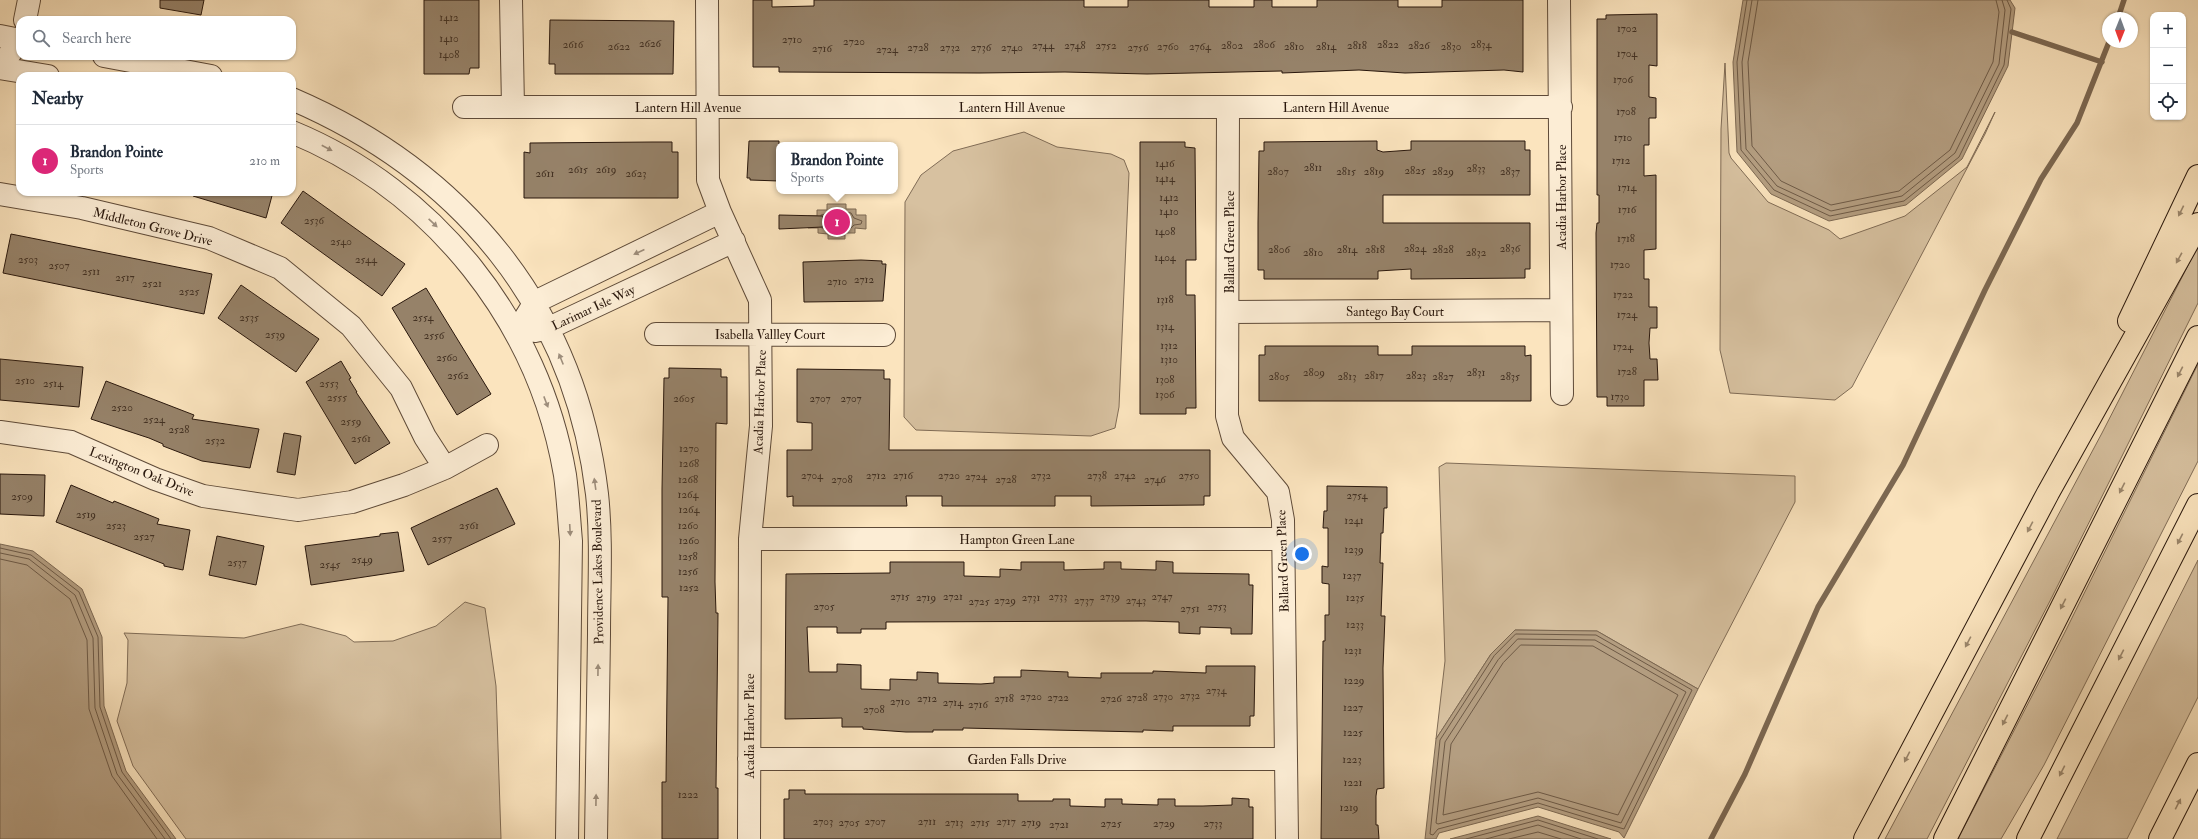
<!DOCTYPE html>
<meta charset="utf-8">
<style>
body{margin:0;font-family:"IM FELL Double Pica",serif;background:#f6f6f7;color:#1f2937}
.controls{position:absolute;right:12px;top:12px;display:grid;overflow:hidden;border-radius:8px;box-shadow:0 1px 3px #0004}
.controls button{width:36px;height:36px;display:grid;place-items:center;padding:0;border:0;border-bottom:1px solid #e0e1e3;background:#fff;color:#1f2937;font:20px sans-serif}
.compass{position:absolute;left:2102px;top:12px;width:36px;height:36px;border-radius:50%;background:#fff;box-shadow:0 1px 3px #0004;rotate:181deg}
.you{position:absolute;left:1302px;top:554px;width:14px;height:14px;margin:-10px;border:3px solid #fff;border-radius:50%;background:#1a73e8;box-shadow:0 0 0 6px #1a73e833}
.badge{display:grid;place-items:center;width:26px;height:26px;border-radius:50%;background:#db2777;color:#fff;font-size:13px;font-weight:700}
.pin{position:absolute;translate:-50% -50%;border:2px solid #fff;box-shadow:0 1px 4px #0006}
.popup{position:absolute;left:776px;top:142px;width:122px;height:52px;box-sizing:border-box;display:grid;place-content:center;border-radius:8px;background:#fff;filter:drop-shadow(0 1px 3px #0005);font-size:13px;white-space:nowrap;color:#747a83}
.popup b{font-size:15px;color:#1f2937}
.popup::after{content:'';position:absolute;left:50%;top:100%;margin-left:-8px;border:8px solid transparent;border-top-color:#fff}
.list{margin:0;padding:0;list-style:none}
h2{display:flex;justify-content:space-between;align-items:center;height:52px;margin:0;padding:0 16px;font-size:17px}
h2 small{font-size:13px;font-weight:400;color:#747a83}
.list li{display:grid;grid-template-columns:26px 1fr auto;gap:12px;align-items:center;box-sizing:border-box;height:72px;padding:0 16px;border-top:1px solid #e0e1e3}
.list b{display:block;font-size:15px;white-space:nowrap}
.list p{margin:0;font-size:13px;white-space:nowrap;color:#747a83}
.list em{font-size:13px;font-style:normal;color:#747a83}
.icon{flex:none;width:22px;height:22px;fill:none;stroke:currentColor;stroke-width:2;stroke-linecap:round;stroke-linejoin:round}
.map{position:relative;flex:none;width:2198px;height:839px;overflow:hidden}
.search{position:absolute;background:#fff;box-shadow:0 1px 3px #0004;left:16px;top:16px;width:280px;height:44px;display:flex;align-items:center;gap:10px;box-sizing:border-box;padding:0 14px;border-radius:12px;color:#747a83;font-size:15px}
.panel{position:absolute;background:#fff;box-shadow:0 1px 3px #0004;left:16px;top:72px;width:280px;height:124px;border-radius:12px}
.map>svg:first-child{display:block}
</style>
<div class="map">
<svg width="2198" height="839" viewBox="0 0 2198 839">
<rect width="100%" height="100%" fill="#fbe4be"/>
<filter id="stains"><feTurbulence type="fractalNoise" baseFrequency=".005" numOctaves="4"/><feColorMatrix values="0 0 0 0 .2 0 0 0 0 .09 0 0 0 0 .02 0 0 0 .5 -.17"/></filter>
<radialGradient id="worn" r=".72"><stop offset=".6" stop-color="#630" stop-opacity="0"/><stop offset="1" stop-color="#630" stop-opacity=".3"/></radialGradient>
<path fill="#d7c1a0" stroke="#806c56" d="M1725,63L1729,153L1731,158L1768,202L1829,230L1840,239L1905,216L1967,167L1995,112L1985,134L1852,387L1835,400L1730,393L1720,350L1721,129Z
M1024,132L1057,147L1111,154L1124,160L1129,173L1119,407L1115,428L1091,436L916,430L904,417L905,202L921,175L953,151Z
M2198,246V303L2052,597L1927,839H1885L2102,433Z
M2198,364V461L2044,765L2001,839H1958L2064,634Z
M1446,463L1795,476V502L1698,689L1597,631L1515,630L1491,654L1436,739L1445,661L1439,467Z
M2198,560V697L2127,839H2057Z
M465,602L485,608L496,686L501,839H186L133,766L117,721L127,683L128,640L124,633L244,638L301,624L346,636L354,642L393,641L436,626Z"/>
<path fill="#b49e81" stroke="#7c6852" d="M1743,0H2010L2015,8L2008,66L1962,159L1906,205L1829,221L1771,194L1737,152L1733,62Z
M827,204H846V209H856V215H866V229L855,228V233H845V239H828V234L818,233V228H808V216H817V210H827Z
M0,544L33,551L82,589L102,637L104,706L126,771L176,839H0Z
M1515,630L1597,631L1698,689L1624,838L1619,832L1538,807L1439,833L1436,839H1425L1436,739L1491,654Z
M1538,816L1611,839H1450Z"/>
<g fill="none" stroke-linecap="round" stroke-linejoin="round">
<path stroke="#6e5a46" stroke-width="1" d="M1747,0L1737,62L1741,150L1774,190L1830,216L1904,201L1959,157L2004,65L2011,9L2007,0
M1752,0L1742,62L1746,149L1777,186L1831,211L1902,196L1955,153L1999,64L2005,10L2002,0
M1758,0L1748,62L1752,146L1781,181L1831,205L1899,191L1950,150L1993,62L1999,12L1996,0
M837,213L849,221L837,229L824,221Z
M821,215L829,213L833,208H840L844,212L851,213L854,218L862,221L861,224L854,225L850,229L844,230L840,235H833L830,230L822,228
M0,548L31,555L79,592L98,637L100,707L122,772L171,839
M0,553L29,559L75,595L93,638L95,708L117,774L165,839
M0,559L27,565L70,599L87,640L89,709L112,776L157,839
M1516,634L1596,635L1692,690L1624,829L1538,803L1438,829L1433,835L1430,834L1440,740L1494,656Z
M1518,639L1595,640L1686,692L1621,823L1538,798L1438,824L1436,823L1445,742L1498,660Z
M1521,645L1593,646L1678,695L1618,815L1538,792L1443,815L1451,744L1503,663Z
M1466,839L1538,820L1598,839
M1486,839L1538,825L1581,839
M1509,839L1538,832L1561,839"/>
<path stroke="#7c6852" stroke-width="5.5" d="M2118,18L2124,0
M2012,32L2102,62
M1711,839L1745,774L1818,607L1903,465L1985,290L2041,179L2077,123L2109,42"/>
</g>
<path fill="#968269" stroke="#29170c" d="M160,0H204L201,15L160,8Z
M424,0H479V68H470L469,74H424Z
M753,0H772V7L814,6V0H1084V7H1128V0H1209V7H1254V0H1272V7H1317V0H1398V7H1442V0H1523V72L1504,70L1405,73L1359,70L1282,73V71L1147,74L1065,72L979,73L779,72V67H753Z
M1657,14V66L1649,65V97L1656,98V118H1649V145H1644V176L1656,175V249L1644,250V279H1649V307H1657V328H1650L1649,343L1650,359H1657L1658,380H1644V406H1607V397H1597L1596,233L1597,223H1599V195H1597V19H1606V15Z
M550,20L674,21L673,74H555V64H549Z
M749,141H779V181L750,180V178H747Z
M1377,141V150L1383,152L1411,150V141H1525V150H1530V195H1383V223H1530V269H1525V278L1411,279V269L1378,271V279H1264V270H1258V223L1259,151H1264V142Z
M652,142H672V152H678V198H524V152L530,153V143Z
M1140,142H1185V147L1195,148L1196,260H1186V295H1195L1196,408H1186V414H1140Z
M303,191L405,264L382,296L281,223Z
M193,192H273L266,218L193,196Z
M779,215L823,216V227L779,229Z
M11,234L212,274L204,314L3,273Z
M861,260L882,261V264H886L883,301L804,302L803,262Z
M241,285L319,339L296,372L218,318Z
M426,288L491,394L457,415L392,308Z
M1265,346H1378V355H1412V346H1525V356L1531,355V401H1259V355H1265Z
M0,359L83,367L79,407L0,400Z
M341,361L351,378L349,379L357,392H356L390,443L355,464L306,382Z
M669,368L721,369V377H727V424L716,423L715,582L716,613H718L716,788H718V839H662V782H666L668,597H662V489L664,378H669Z
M797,369L884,370V379H890L889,450H1210V496H1204V505L1091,506V496H1055V506H942V496H906L907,506H793V496L787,497V450H812V423L797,422Z
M106,381L194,415L192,419L259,429L250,468L202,461L163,446V444L149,438L91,419Z
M284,433L301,436L295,475L277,472Z
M0,474L45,475L44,516L0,514Z
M71,485L113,503L114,501L159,519L157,524L190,530L183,570L164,566V564L56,522Z
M1327,486L1387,487V508H1384L1383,533H1381L1380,563H1383L1381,616H1385L1383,668L1384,788L1377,789L1376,796V825H1378L1379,839H1321L1323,641H1325V615H1329V584L1322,583V566L1328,567V528H1323L1324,511H1327Z
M497,488L515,524L428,565L411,528Z
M398,532L404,571L311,585L305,546L380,536V534Z
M217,536L264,546L256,585L209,575Z
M1156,561L1173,562V573L1249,574V585H1253L1252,634H1231V628L1200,627V634L1179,633V622L1146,621L886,622V629H861V633H837V627H807L809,672H837V664L861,665V689L890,690V679L917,680V672L938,673V683L981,684L994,683V677H1021V670L1068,672V677L1101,678V673H1153V671L1206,673V666H1255L1254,716H1250V726H1173V731L1143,730V732L963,728V730H933V732H906L863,729V727H842V718L785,719L786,574L890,573V562H964V576L1000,577V569L1021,570V562H1064V570L1104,569V562H1121V569L1156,570Z
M789,790H805V794H1018V801H1053V799H1070V806L1105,807V799H1122V804L1158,805V799H1175V806H1203L1232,805V798L1249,799V807H1253V839H784V799H789Z"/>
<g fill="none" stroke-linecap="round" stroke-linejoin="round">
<g stroke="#5e4a38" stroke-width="24">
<path id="minor" d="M511,0L513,107
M707,0L708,180L720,212L760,300L761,426L750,539L749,839
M1559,0L1562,394
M25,20L29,0
M0,36L20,40
M104,56L211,76
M0,66L20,41
M0,68L48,76
M292,99C462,172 575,308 597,494C602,540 599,587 599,634C598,702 597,771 596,839
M464,107H1561
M1228,107L1227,416L1233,438L1278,492L1283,520L1287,839
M292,132C435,191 539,322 565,475C568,497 569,519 571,541L567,839
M0,194L82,208L209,238L280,268L351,326L401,388L425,437L445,468
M1229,312L1561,310
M535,331L549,328L734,241
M516,333L535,302L720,212
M656,334L884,335
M0,432L71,442L155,479L203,496L298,510L352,502L404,485L445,468L487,445
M750,539H1283
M749,759H1286"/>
</g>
<g stroke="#29170c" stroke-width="24">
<path id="highway" d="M2129,321L2198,176
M1865,839L2048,493L2198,224
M1945,839L2198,337
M2028,839L2198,505
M2160,839L2198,764"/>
</g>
<use href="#minor" stroke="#fcedd5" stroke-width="22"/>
<use href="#highway" stroke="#fbe4be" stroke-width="22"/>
</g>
<defs><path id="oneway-solid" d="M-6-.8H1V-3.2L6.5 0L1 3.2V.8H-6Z"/></defs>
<g fill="#9d8d7b">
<use href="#oneway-solid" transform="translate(327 148) rotate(28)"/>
<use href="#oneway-solid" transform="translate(433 223) rotate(43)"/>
<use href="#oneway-solid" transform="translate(639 252) rotate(155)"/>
<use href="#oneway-solid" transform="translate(561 359) rotate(-112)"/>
<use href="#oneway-solid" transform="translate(546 402) rotate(69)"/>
<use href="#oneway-solid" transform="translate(595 484) rotate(-98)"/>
<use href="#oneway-solid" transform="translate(570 530) rotate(87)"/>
<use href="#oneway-solid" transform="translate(598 670) rotate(-89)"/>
<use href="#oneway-solid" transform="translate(596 800) rotate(-89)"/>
</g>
<g fill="#9c886e">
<use href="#oneway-solid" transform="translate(2181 211) rotate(116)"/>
<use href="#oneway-solid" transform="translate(2179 258) rotate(119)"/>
<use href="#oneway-solid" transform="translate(2180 372) rotate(117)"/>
<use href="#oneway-solid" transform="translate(2122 488) rotate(117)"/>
<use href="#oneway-solid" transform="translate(2030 527) rotate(118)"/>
<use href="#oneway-solid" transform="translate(2180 539) rotate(117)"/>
<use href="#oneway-solid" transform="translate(2063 604) rotate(117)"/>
<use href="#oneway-solid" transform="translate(1968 642) rotate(118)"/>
<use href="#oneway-solid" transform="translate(2121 655) rotate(117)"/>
<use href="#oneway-solid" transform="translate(2005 720) rotate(117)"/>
<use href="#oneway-solid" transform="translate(1907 757) rotate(117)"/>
<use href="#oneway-solid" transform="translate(2062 771) rotate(117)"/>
<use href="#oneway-solid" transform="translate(2178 804) rotate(-63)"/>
</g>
<g text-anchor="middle" stroke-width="3" stroke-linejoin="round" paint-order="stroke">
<g font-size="11" fill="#443223">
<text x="449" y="21">1412</text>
<text x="1627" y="32">1702</text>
<text x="449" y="42">1410</text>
<text x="792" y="43">2710</text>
<text x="854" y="45">2720</text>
<text x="650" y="47">2626</text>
<text x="573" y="48">2616</text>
<text x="1264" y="48">2806</text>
<text x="1388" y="48">2822</text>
<text x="1481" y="48">2834</text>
<text x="1043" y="49">2744</text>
<text x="1075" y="49">2748</text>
<text x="1106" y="49">2752</text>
<text x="1232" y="49">2802</text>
<text x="1357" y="49">2818</text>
<text x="1419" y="49">2826</text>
<text x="619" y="50">2622</text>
<text x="1168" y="50">2760</text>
<text x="1200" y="50">2764</text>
<text x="1294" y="50">2810</text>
<text x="1326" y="50">2814</text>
<text x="1451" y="50">2830</text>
<text x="918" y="51">2728</text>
<text x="950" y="51">2732</text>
<text x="981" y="51">2736</text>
<text x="1012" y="51">2740</text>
<text x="1138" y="51">2756</text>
<text x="822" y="52">2716</text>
<text x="887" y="53">2724</text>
<text x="1627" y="57">1704</text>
<text x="449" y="58">1408</text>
<text x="1623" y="83">1706</text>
<text x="1626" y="115">1708</text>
<text x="1623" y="141">1710</text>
<text x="1621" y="164">1712</text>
<text x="1165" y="167">1416</text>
<text x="1313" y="171">2811</text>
<text x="1476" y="172">2833</text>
<text x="578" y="173">2615</text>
<text x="606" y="173">2619</text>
<text x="1415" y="174">2825</text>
<text x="1278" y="175">2807</text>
<text x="1346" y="175">2815</text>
<text x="1374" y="175">2819</text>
<text x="1443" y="175">2829</text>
<text x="1510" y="175">2837</text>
<text x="545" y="177">2611</text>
<text x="636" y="177">2623</text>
<text x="1165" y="182">1414</text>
<text x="1627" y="191">1714</text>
<text x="1169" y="201">1412</text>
<text x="1627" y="213">1716</text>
<text x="1169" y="215">1410</text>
<text x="314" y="224">2536</text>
<text x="1165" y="235">1408</text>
<text x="1626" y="242">1718</text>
<text x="341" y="245">2540</text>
<text x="1415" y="252">2824</text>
<text x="1510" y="252">2836</text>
<text x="1279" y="253">2806</text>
<text x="1347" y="253">2814</text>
<text x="1375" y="253">2818</text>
<text x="1443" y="253">2828</text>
<text x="1313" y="256">2810</text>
<text x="1476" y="256">2832</text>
<text x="1165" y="261">1404</text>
<text x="28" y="263">2503</text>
<text x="366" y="263">2544</text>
<text x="1620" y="268">1720</text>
<text x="59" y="269">2507</text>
<text x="91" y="275">2511</text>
<text x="125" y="281">2517</text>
<text x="864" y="283">2712</text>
<text x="837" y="285">2710</text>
<text x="152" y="287">2521</text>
<text x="189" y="295">2525</text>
<text x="1623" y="298">1722</text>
<text x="1165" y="303">1318</text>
<text x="1627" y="318">1724</text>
<text x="249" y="321">2535</text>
<text x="423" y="321">2554</text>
<text x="1165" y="330">1314</text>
<text x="275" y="338">2539</text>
<text x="434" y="339">2556</text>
<text x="1169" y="349">1312</text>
<text x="1623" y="350">1724</text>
<text x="447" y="361">2560</text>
<text x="1169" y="363">1310</text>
<text x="1627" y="375">1728</text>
<text x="1314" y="376">2809</text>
<text x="1476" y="376">2831</text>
<text x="458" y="379">2562</text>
<text x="1374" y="379">2817</text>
<text x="1416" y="379">2823</text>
<text x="1279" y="380">2805</text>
<text x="1347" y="380">2813</text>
<text x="1443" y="380">2827</text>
<text x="1510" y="380">2835</text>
<text x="1165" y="383">1308</text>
<text x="25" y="384">2510</text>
<text x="53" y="387">2514</text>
<text x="329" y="387">2553</text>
<text x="1165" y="398">1306</text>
<text x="1620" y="400">1730</text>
<text x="337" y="401">2555</text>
<text x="684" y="402">2605</text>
<text x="820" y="402">2707</text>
<text x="851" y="402">2707</text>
<text x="122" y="411">2520</text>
<text x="154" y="423">2524</text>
<text x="351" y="425">2559</text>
<text x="179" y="433">2528</text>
<text x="361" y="442">2561</text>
<text x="215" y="444">2532</text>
<text x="689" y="452">1270</text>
<text x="689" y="467">1268</text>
<text x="812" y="479">2704</text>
<text x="876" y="479">2712</text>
<text x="903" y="479">2716</text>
<text x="949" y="479">2720</text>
<text x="1041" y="479">2732</text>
<text x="1097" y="479">2738</text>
<text x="1125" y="479">2742</text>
<text x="1189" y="479">2750</text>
<text x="976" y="480">2724</text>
<text x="688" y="483">1268</text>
<text x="842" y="483">2708</text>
<text x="1006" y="483">2728</text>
<text x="1155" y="483">2746</text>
<text x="688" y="498">1264</text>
<text x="1357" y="499">2754</text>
<text x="22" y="500">2509</text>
<text x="689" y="513">1264</text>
<text x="86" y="518">2519</text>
<text x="1354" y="524">1241</text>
<text x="116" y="529">2523</text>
<text x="469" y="529">2561</text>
<text x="688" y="529">1260</text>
<text x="144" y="540">2527</text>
<text x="442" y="542">2557</text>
<text x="689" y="544">1260</text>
<text x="1354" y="553">1239</text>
<text x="688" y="560">1258</text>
<text x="362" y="563">2549</text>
<text x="237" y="566">2537</text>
<text x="330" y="568">2545</text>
<text x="688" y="575">1256</text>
<text x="1352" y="579">1237</text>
<text x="689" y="591">1252</text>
<text x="900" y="600">2715</text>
<text x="953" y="600">2721</text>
<text x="1058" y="600">2733</text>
<text x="1110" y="600">2739</text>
<text x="1162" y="600">2747</text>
<text x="926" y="601">2719</text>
<text x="1031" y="601">2731</text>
<text x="1355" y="601">1235</text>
<text x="1005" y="604">2729</text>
<text x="1084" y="604">2737</text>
<text x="1136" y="604">2743</text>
<text x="979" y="605">2725</text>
<text x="824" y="610">2705</text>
<text x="1217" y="610">2753</text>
<text x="1190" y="612">2751</text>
<text x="1355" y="628">1233</text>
<text x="1353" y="654">1231</text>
<text x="1354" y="684">1229</text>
<text x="1216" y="694">2734</text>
<text x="1190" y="699">2732</text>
<text x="1031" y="700">2720</text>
<text x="1163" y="700">2730</text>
<text x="1058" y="701">2722</text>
<text x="1137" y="701">2728</text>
<text x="927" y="702">2712</text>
<text x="1004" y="702">2718</text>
<text x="1111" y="702">2726</text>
<text x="900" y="705">2710</text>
<text x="953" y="706">2714</text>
<text x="978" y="708">2716</text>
<text x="1353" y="711">1227</text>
<text x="874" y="713">2708</text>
<text x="1353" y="736">1225</text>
<text x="1352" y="763">1223</text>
<text x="1353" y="786">1221</text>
<text x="688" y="798">1222</text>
<text x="1349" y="811">1219</text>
<text x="823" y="825">2703</text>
<text x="875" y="825">2707</text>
<text x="927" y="825">2711</text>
<text x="1006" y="825">2717</text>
<text x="849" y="826">2705</text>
<text x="954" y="826">2713</text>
<text x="980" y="826">2715</text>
<text x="1031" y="826">2719</text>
<text x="1111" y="827">2725</text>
<text x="1164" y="827">2729</text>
<text x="1213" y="827">2733</text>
<text x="1059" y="828">2721</text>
</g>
<g font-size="13" fill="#29170c" stroke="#fcedd5">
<text x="688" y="112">Lantern Hill Avenue</text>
<text x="1012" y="112">Lantern Hill Avenue</text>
<text x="1336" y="112">Lantern Hill Avenue</text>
<text transform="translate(1561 197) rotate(-90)" y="5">Acadia Harbor Place</text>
<text transform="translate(153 226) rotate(14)" y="5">Middleton Grove Drive</text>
<text transform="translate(1229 242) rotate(-90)" y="5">Ballard Green Place</text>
<text transform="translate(593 307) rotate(-25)" y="5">Larimar Isle Way</text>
<text x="1395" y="316">Santego Bay Court</text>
<text x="770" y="339">Isabella Vallley Court</text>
<text transform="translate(759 402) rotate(-88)" y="5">Acadia Harbor Place</text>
<text transform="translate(142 471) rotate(22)" y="5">Lexington Oak Drive</text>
<text x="1017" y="544">Hampton Green Lane</text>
<text transform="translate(1282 561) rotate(-92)" y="5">Ballard Green Place</text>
<text transform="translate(597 572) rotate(-91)" y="5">Providence Lakes Boulevard</text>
<text transform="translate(749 726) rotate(-90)" y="5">Acadia Harbor Place</text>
<text x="1017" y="764">Garden Falls Drive</text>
</g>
</g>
<rect width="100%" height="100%" filter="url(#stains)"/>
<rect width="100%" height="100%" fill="url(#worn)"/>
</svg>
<div class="controls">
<button>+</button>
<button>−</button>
<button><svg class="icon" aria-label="locate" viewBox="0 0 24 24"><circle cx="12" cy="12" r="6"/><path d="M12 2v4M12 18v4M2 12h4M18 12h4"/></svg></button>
</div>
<svg class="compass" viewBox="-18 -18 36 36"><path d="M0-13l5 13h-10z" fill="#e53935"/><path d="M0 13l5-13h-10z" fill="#747a83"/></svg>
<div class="you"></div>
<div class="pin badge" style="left:837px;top:222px">1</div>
<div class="popup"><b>Brandon Pointe</b>Sports</div>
<div class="search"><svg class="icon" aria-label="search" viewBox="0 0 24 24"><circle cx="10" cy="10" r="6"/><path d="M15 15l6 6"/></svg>Search here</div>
<section class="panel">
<h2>Nearby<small></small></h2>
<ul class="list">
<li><span class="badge">1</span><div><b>Brandon Pointe</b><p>Sports</p></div><em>210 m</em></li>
</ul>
</section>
</div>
